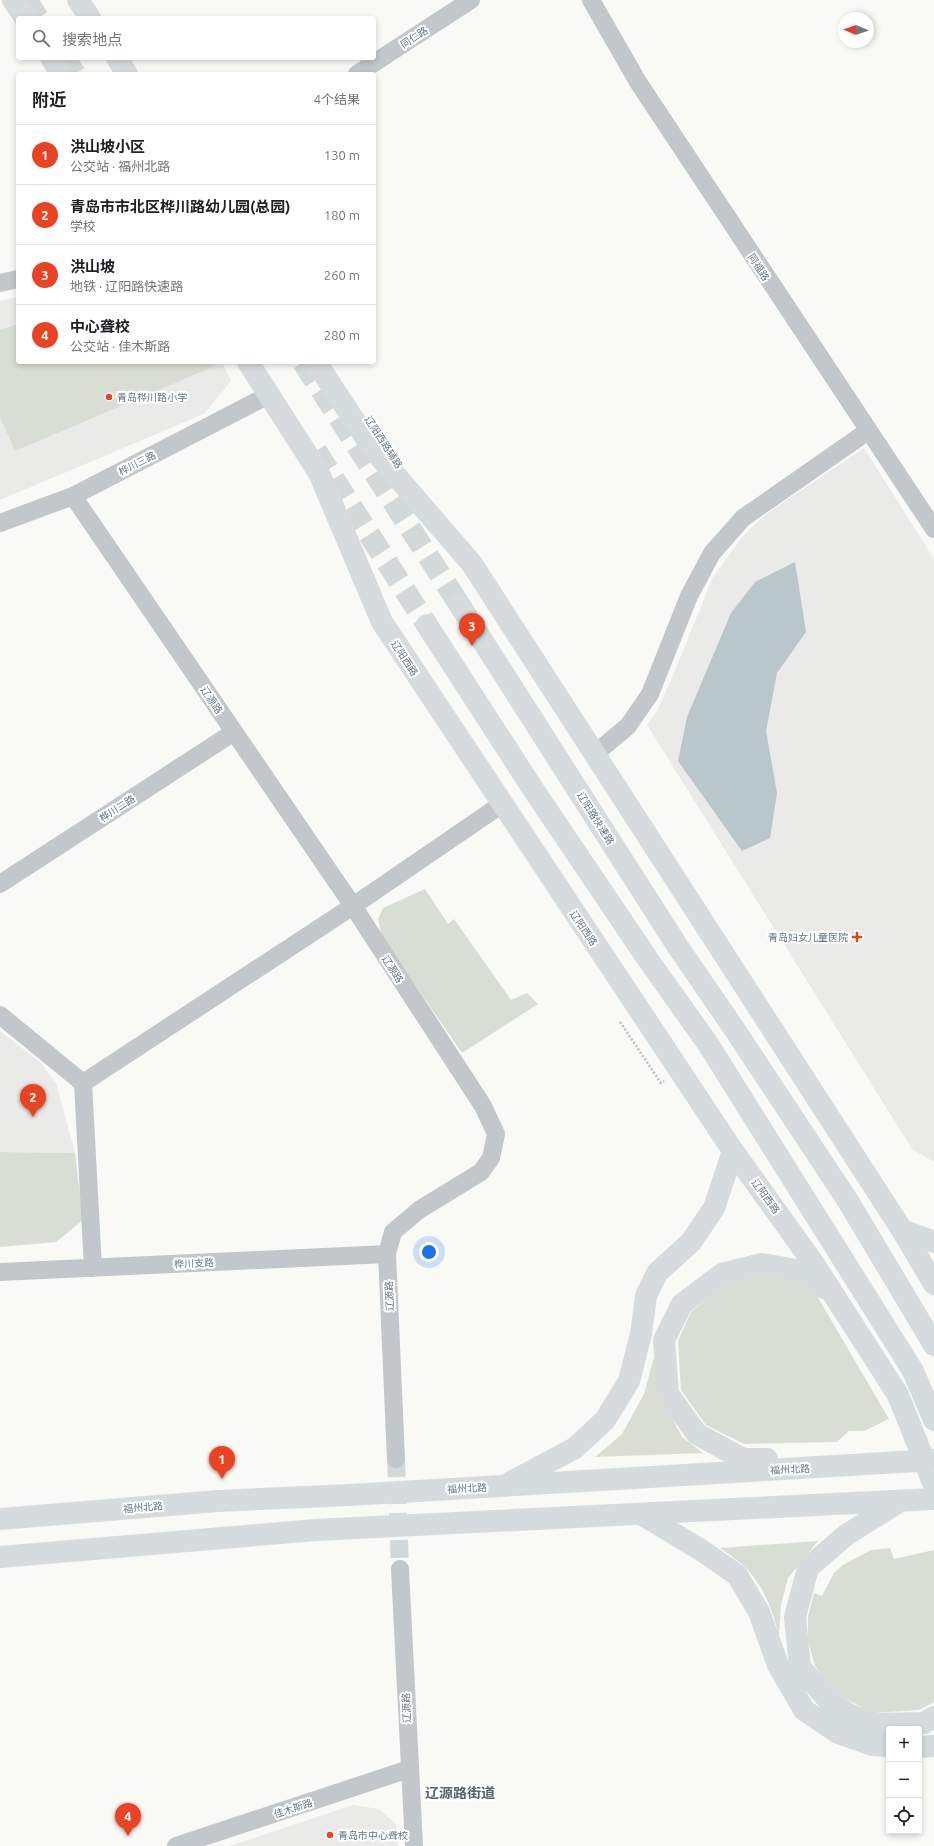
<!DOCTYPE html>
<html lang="zh">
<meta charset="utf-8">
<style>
body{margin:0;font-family:Ubuntu,"Noto Sans SC",sans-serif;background:#f6f6f6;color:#202124}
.controls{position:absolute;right:12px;bottom:12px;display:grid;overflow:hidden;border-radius:4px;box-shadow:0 2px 6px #0003}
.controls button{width:36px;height:36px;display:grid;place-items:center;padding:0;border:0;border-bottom:1px solid #e0e0e0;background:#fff;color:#202124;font:20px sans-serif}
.compass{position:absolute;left:838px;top:12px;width:36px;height:36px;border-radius:50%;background:#fff;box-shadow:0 2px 6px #0003;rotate:272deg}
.you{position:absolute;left:429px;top:1252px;width:14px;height:14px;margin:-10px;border:3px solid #fff;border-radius:50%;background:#1a73e8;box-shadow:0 0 0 6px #1a73e833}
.badge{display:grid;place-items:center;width:26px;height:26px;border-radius:50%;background:#ea4324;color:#fff;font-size:13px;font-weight:700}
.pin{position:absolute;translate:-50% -33px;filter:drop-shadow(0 1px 2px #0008)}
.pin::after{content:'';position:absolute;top:21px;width:14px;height:12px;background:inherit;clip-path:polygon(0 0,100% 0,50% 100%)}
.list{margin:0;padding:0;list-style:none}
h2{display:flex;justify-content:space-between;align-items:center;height:52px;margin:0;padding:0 16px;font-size:17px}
h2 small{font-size:13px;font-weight:400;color:#757577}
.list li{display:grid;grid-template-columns:26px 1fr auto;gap:12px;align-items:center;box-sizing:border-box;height:60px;padding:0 16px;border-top:1px solid #e0e0e0}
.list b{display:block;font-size:15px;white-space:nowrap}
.list p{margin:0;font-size:13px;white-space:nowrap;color:#757577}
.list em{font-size:13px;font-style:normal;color:#757577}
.icon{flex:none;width:22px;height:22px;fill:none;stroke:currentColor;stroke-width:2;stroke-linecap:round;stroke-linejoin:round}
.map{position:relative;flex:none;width:934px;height:1846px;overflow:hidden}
.search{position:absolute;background:#fff;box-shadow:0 2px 6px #0003;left:16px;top:16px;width:360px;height:44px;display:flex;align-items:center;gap:10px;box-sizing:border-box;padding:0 14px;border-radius:4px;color:#757577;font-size:15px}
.panel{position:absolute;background:#fff;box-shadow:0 2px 6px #0003;left:16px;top:72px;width:360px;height:292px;border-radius:4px}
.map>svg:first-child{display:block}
</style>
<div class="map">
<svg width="934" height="1846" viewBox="0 0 934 1846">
<rect width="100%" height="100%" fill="#f9f9f6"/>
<path fill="#eaeae9" d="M18,297V362H222L231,381L204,414L0,500V301Z
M864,448L934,559V1162L912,1149L647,725L657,711L671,680L713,577L743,536L766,514Z
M0,1031L40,1062L56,1083L75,1153L0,1152Z
M353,1805L379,1809L396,1824L398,1846H230Z"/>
<path fill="#d9ded5" d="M18,324V362H212L215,366L15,451L0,417V330Z
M425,889L448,924L454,919L511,1000L527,993L538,1004L462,1053L382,937L378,919L383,908Z
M0,1152L75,1153L83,1220L56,1242L0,1247Z
M761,1273L796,1278L817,1296L889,1419L864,1431H849L837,1442L744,1444L706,1425L681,1390L678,1341L691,1312L725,1284Z
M654,1357L662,1399L682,1437L703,1453L595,1457L622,1434L644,1394Z
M818,1541L788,1578L781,1605L779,1636C773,1611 764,1586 745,1567C738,1560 728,1554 720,1548Z
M890,1548L894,1559L934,1550V1702L919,1710L873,1713L833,1692L815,1666L808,1641V1617L814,1593L822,1596L834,1573L843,1565L871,1550Z"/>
<path fill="#b9c7ca" d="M795,562L806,632L777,673L766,731L777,793L770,838L742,851L678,761L687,717L731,613L755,582Z"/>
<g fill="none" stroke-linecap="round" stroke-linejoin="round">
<path stroke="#d3d8d9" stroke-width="18" stroke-dasharray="18 9" stroke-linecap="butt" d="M396,1459L400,1569"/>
<path stroke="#d3d8d9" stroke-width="22" stroke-dasharray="22 11" stroke-linecap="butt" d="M27,0L38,18
M65,58L75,74
M303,362L459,604
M316,451L427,625"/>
<path stroke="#bbbfc1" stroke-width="2.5" stroke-dasharray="2 2" stroke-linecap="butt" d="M620,1022L661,1083L664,1081"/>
<path stroke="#c1c7ca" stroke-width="18" d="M591,0L638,82L934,529
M357,74L471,0
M0,283L18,279
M73,496L353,906L483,1106L496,1134L491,1158L481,1172L419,1210L393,1232L387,1254L396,1459
M0,523L73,496L269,395
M592,751L603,747L628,726L650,694L689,596L712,553L743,518L868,431
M0,884L234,732
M0,1015L83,1083L93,1268
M83,1083L353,906L502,804
M0,1272L387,1254
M400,1569L414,1846
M176,1846L409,1769"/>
<path stroke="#d6dbde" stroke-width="22" d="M13,0L25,18
M78,0L90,18
M51,58L61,74
M117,58L127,74
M248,362L319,473L382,622L733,1151L814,1264L898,1395L934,1485
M316,362L373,449L472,564L902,1230L934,1284
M902,1230L934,1242
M767,1459H743L697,1434L668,1394L664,1340L682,1304L722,1274L762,1264L802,1271L824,1288
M511,1482L575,1448L605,1420L629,1381L641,1334L646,1296L657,1273L691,1242L714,1208L733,1151
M899,1502L846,1535L808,1568L795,1617L800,1667L829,1701L850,1715L877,1724L924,1723L934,1717
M641,1514L701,1550L737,1575L759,1612L778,1665L804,1710L838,1733L872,1745L889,1746
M0,1519L218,1501L350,1495L934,1460
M0,1557L316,1530L934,1499
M919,1747L934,1746"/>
<path stroke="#d6dbde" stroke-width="22" d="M459,604L678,947L735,1030L848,1201L934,1345
M427,625L533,789L649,961L708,1044L913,1371L934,1420"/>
</g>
<g fill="#ea4324" stroke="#fff" stroke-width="1.5">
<circle cx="109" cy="397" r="4"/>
<path d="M855 931h4v4h4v4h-4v4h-4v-4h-4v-4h4z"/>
<circle cx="330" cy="1835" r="4"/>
</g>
<g text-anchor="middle" stroke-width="4" stroke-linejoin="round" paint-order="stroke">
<g font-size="10" fill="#627782" stroke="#fff">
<text transform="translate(414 37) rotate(-33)" y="4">同仁路</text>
<text transform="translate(759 267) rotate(57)" y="4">同福路</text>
<text transform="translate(384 442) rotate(57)" y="4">辽阳西路辅路</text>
<text transform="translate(137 463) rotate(-27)" y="4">桦川三路</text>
<text transform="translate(405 658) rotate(57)" y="4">辽阳西路</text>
<text transform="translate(212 700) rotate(56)" y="4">辽源路</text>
<text transform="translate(117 808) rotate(-33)" y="4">桦川二路</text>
<text transform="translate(596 818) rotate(58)" y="4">辽阳路快速路</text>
<text transform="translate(584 928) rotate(56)" y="4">辽阳西路</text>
<text transform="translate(393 969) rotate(57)" y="4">辽源路</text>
<text transform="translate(766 1196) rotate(54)" y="4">辽阳西路</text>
<text transform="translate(194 1263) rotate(-3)" y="4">桦川支路</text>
<text transform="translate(389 1296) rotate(-92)" y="4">辽源路</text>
<text transform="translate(790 1469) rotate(-3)" y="4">福州北路</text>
<text transform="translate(467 1488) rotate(-3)" y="4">福州北路</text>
<text transform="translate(143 1507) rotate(-5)" y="4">福州北路</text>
<text transform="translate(406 1708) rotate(-92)" y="4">辽源路</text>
<text transform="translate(293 1808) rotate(-18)" y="4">佳木斯路</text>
</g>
<g font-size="10" fill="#627782" stroke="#fff" text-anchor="start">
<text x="117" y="401">青岛桦川路小学</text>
<text x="848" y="941" text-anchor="end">青岛妇女儿童医院</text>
<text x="338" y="1839">青岛市中心聋校</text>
</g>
<g font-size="14" font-weight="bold" fill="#55646d" stroke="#fff">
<text x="460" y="1798">辽源路街道</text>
</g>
</g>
</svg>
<div class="controls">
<button>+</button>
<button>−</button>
<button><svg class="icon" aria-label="locate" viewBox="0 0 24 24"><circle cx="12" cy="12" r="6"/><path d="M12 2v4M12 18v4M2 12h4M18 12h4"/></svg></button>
</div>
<svg class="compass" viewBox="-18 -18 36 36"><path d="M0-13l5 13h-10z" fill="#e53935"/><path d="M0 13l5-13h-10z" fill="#757577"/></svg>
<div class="you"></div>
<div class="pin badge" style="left:222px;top:1479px">1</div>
<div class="pin badge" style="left:33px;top:1117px">2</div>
<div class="pin badge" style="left:472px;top:646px">3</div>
<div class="pin badge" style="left:128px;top:1836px">4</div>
<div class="search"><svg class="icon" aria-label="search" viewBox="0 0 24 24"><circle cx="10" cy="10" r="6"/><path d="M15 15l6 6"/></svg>搜索地点</div>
<section class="panel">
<h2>附近<small>4个结果</small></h2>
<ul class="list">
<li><span class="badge">1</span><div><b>洪山坡小区</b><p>公交站 · 福州北路</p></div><em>130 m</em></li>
<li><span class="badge">2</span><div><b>青岛市市北区桦川路幼儿园(总园)</b><p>学校</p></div><em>180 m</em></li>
<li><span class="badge">3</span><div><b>洪山坡</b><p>地铁 · 辽阳路快速路</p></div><em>260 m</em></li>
<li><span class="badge">4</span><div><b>中心聋校</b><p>公交站 · 佳木斯路</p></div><em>280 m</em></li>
</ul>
</section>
</div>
